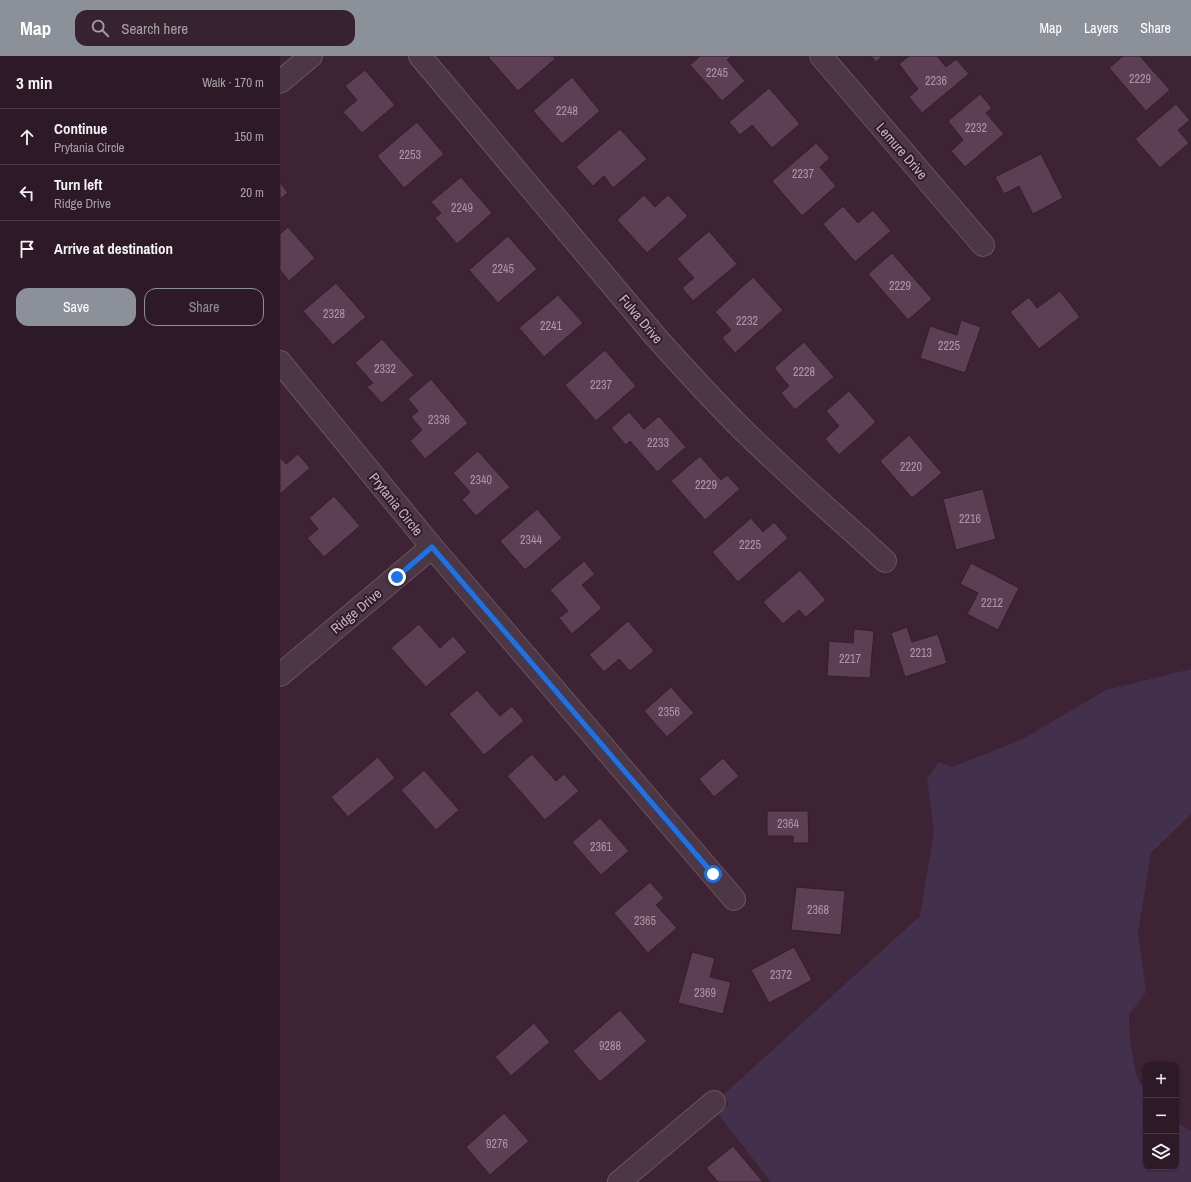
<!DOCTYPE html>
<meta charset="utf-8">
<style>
body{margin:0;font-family:"Archivo Narrow",sans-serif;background:#36232f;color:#f1f3f6}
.controls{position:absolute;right:12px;bottom:12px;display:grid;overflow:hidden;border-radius:8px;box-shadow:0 1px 3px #0004}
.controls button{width:36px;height:36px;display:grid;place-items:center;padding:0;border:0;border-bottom:1px solid #493844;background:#2e1a27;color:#f1f3f6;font:20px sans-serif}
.stop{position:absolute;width:12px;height:12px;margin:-9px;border:3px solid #1a73e8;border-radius:50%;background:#fff}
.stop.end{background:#1a73e8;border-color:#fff;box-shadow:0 1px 4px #0008}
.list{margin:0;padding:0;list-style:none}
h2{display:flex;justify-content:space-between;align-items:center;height:52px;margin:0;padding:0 16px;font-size:17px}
h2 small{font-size:13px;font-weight:400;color:#a7a1a7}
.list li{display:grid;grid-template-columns:26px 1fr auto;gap:12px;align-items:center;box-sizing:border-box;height:56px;padding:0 16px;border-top:1px solid #493844}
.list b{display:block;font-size:15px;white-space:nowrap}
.list p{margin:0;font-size:13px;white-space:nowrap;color:#a7a1a7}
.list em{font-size:13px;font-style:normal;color:#a7a1a7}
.actions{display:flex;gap:8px;padding:12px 16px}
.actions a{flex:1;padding:9px 0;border:1px solid #8c9099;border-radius:12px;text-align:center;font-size:14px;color:#8c9099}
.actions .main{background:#8c9099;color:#fff}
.icon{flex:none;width:22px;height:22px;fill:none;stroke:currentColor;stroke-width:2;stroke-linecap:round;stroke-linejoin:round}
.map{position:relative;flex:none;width:911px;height:1126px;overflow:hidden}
header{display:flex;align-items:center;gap:24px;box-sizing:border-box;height:56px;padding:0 20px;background:#8c9099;color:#fff}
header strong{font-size:19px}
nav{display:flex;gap:22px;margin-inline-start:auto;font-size:14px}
.search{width:280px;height:36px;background:#36232f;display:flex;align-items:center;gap:10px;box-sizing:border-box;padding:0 14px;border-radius:12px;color:#a7a1a7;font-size:15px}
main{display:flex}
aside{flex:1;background:#2e1a27}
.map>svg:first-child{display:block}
</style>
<header>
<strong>Map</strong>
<div class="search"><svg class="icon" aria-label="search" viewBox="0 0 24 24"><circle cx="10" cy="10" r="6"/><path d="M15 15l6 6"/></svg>Search here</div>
<nav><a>Map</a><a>Layers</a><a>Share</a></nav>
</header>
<main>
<aside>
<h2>3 min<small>Walk · 170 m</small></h2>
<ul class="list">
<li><svg class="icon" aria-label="ahead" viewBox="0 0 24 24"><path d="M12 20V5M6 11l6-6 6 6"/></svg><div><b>Continue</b><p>Prytania Circle</p></div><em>150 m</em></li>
<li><svg class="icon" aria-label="left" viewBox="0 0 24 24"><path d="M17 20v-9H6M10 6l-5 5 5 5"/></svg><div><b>Turn left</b><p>Ridge Drive</p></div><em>20 m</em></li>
<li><svg class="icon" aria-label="arrive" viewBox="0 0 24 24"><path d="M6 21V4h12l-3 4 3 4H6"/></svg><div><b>Arrive at destination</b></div></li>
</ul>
<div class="actions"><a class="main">Save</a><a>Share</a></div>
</aside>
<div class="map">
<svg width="911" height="1126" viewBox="0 0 911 1126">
<rect width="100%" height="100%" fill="#3d2334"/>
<path fill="#43304d" d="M911,613V758L871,797L858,876L866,936L849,959L850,985L857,1022L866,1035V1111H896V1066L911,1075V1126H491L438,1058L449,1048L442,1040L640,860L654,776L647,723L659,706L672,711L741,684L826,634Z"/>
<path fill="#5d3f53" stroke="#341e2c" d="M209,0H273L275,3L238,35L208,1Z
M420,0H452L447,4L465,25L442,45L410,9Z
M591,0H603L596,6Z
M629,0H657L666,11L676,3L689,18L642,57L629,41L638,33L619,8Z
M843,0H860L890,34L866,55L829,12Z
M85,14L115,49L82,77L63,56L77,44L65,30Z
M292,21L320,55L282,88L253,55Z
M489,32L520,68L492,92L472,69L460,79L449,66Z
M700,38L712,52L706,57L724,78L685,111L671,95L683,84L668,65Z
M896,48L910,64L898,74L909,87L880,112L855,83Z
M137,66L164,98L124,132L97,100Z
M340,73L367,103L333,132L324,120L313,130L296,111Z
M536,87L550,102L540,111L556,130L522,160L492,125Z
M761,98L783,142L753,158L739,130L724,138L715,121Z
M181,121L212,157L177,188L155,162L161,157L151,146Z
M0,126L8,137L0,143Z
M364,139L375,151L388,139L408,160L367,197L337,164Z
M563,150L578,167L593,154L611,175L575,206L543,168Z
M8,171L35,202L9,225L0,214V178Z
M429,175L457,208L413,245L402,232L414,222L397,203Z
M228,180L257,213L218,247L189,214Z
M612,197L652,243L628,264L588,218Z
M473,221L503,254L455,297L442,282L451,274L435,256Z
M56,227L86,261L53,289L23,255Z
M780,235L800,261L759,293L730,256L749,241L757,252Z
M278,239L303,267L264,301L239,272Z
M681,264L701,271L685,317L640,302L650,270L677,279Z
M102,283L134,319L102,347L87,331L93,327L75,307Z
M524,286L554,321L515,354L501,337L509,330L494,312Z
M325,294L356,330L316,365L285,329Z
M151,323L188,367L145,403L130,385L142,374L131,361L138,355L128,343Z
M569,335L596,366L559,399L545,383L559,370L546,355Z
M349,356L364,373L379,360L406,391L377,416L350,385L346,389L331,372Z
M629,379L662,417L632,442L600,405Z
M198,395L230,431L196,460L182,444L190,436L173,417Z
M18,398L30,412L0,438V401L6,408Z
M420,400L441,424L447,419L460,433L425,464L391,425Z
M703,433L716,483L676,494L663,443Z
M54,440L80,470L44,501L27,482L38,473L29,462Z
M257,453L282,482L245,514L220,485Z
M471,462L483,476L494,466L508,482L458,526L432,496Z
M304,505L315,518L302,529L322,552L292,578L279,562L288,555L270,534Z
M691,507L739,532L718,574L687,558L698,537L680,528Z
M520,514L546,544L526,561L519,554L503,568L483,546Z
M348,565L374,595L350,615L339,603L324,616L309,599Z
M139,568L160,592L173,580L187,596L146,631L111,592Z
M627,571L632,586L658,578L667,607L625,621L611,577Z
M574,573L594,575L590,622L547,620L549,585L573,587Z
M391,631L414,657L387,681L364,655Z
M197,634L220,660L232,650L244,665L204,699L169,658Z
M252,698L276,725L284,718L299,735L265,764L227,720Z
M98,701L115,722L68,761L51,741Z
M443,702L459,720L434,741L419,723Z
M144,714L179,754L156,774L121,734Z
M487,755H528L529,787H513V780H487Z
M320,762L349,795L321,819L292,786Z
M370,826L384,842L376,849L397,872L368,897L334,857Z
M516,831L565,835L561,879L511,874Z
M514,891L532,924L489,947L471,914Z
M412,896L435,902L430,921L451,926L443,958L398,947Z
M340,954L367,985L320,1026L293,995Z
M254,967L270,986L231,1020L215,1001Z
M224,1057L249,1085L210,1119L186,1091Z
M453,1090L483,1126H438L426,1112Z"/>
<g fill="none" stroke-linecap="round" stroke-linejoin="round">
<g stroke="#6b5563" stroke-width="24">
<path id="minor" d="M140,0L375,280C402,310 429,340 458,369C505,416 556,460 605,505
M541,0L703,189
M0,26L31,0
M0,306L152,491L454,843
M0,619L152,491
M339,1126L434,1046"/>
</g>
<use href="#minor" stroke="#4d3745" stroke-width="22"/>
</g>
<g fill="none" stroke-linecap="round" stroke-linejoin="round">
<path stroke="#1a73e8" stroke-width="5" d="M117,521L152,491L433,818"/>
</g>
<g text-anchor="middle" stroke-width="4" stroke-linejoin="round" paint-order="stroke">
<g font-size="12" fill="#ae95a5">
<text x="437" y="21">2245</text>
<text x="860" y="27">2229</text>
<text x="656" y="29">2236</text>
<text x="287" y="59">2248</text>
<text x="696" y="76">2232</text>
<text x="130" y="103">2253</text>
<text x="523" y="122">2237</text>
<text x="182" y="156">2249</text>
<text x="223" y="217">2245</text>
<text x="620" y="234">2229</text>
<text x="54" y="262">2328</text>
<text x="467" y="269">2232</text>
<text x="271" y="274">2241</text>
<text x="669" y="294">2225</text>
<text x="105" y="317">2332</text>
<text x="524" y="320">2228</text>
<text x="321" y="333">2237</text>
<text x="159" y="368">2336</text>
<text x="378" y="391">2233</text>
<text x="631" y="415">2220</text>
<text x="201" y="428">2340</text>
<text x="426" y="433">2229</text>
<text x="690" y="467">2216</text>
<text x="251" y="488">2344</text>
<text x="470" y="493">2225</text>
<text x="712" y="551">2212</text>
<text x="641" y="601">2213</text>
<text x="570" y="607">2217</text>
<text x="389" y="660">2356</text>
<text x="508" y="772">2364</text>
<text x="321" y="795">2361</text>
<text x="538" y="858">2368</text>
<text x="365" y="869">2365</text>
<text x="501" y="923">2372</text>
<text x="425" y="941">2369</text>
<text x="330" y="994">9288</text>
<text x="217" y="1092">9276</text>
</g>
<g font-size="14" fill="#c9b2c0" stroke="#321c2a">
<text transform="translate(622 95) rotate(49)" y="5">Lemure Drive</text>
<text transform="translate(361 263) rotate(50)" y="5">Fulva Drive</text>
<text transform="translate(116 448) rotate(51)" y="5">Prytania Circle</text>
<text transform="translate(76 555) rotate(-40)" y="5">Ridge Drive</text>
</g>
</g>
</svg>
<div class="controls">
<button>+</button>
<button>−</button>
<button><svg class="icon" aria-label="layers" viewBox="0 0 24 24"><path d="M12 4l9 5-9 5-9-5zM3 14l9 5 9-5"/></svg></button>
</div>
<div class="stop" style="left:433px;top:818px"></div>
<div class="stop end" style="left:117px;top:521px"></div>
</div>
</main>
